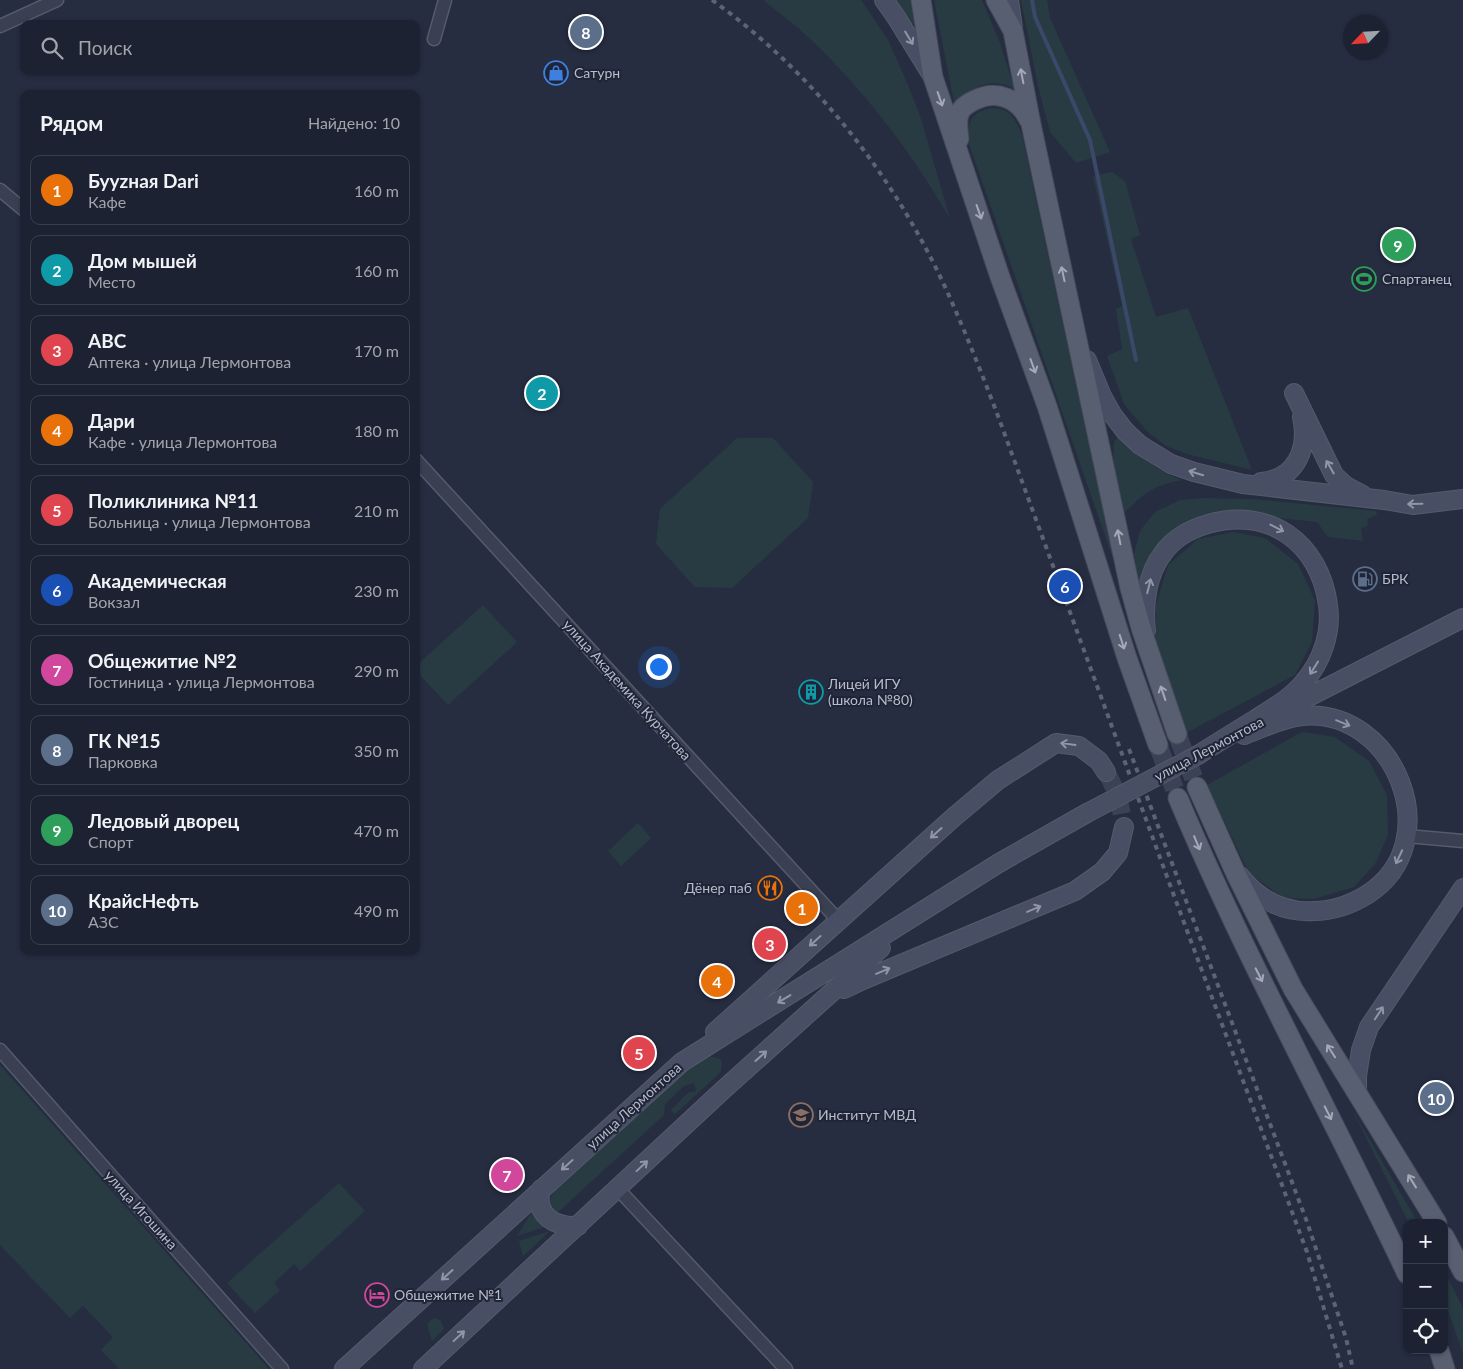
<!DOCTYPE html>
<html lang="ru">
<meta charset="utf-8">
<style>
body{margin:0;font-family:Lato,sans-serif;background:#292f3d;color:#f1f3f6}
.controls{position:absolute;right:15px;bottom:15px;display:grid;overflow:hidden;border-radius:10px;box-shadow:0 1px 4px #0004}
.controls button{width:45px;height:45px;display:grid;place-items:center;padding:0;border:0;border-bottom:1px solid #3a3f4d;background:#1c2231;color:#f1f3f6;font:25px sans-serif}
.compass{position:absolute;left:1343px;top:15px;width:45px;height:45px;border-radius:50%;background:#1c2231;box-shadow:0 1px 4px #0004;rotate:245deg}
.you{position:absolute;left:658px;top:666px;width:18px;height:18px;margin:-12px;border:4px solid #fff;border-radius:50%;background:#1a73e8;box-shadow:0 0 0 8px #1a73e833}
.badge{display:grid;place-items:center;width:32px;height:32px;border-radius:50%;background:#8c9099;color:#fff;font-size:16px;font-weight:700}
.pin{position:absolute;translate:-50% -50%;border:2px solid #fff;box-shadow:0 1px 5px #0006}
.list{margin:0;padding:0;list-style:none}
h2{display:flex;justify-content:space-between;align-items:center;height:65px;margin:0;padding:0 20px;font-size:21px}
h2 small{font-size:16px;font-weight:400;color:#a0a4ab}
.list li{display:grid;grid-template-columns:32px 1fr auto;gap:15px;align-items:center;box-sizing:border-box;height:70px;margin:0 10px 10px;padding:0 10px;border:1px solid #3a3f4d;border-radius:10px}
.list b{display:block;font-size:19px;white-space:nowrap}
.list p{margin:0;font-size:16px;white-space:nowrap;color:#a0a4ab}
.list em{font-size:16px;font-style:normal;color:#a0a4ab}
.icon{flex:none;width:28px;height:28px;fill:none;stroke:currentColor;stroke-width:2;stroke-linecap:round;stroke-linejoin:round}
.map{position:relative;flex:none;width:1463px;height:1369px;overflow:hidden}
.search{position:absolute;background:#1c2231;box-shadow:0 1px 4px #0004;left:20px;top:20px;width:400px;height:55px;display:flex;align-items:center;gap:12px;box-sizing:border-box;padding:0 18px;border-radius:10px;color:#a0a4ab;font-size:19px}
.panel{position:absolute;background:#1c2231;box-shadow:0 1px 4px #0004;left:20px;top:90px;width:400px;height:865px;border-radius:10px}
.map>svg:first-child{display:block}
</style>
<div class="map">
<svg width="1463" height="1369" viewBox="0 0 1463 1369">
<rect width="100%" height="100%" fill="#262d41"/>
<path fill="#283b42" d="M763,0H861L888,40L908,85L921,119L950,219C912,152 863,89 807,36C794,23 777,12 763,0Z
M890,0H911L915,22L914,24H908Z
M934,0H982L1000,43L1015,90C996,75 965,87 955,107Z
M1021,0H1047L1050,18L1110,152L1076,163L1050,132L1038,86Z
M993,108C1012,109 1015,120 1022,135L1096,478L1127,599L968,141C967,121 972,111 993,108Z
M1112,172L1125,181L1140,235L1131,239L1156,317L1188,308L1252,470L1187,454L1166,446L1148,432L1124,404L1107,356L1122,349L1116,309L1122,306L1093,176Z
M737,438H773L813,482L808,518L732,588L695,587L656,544L660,509Z
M1118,438H1122C1139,458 1158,471 1182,480C1155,485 1145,492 1125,512C1121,493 1109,458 1115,440Z
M1202,498L1251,499L1376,511L1377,515L1367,519L1368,525L1361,529L1363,541L1328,537L1317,522L1250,515L1185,525L1140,590L1134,554L1140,531L1155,512L1180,500Z
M1233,532L1265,538L1298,564L1315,601L1312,642L1295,675L1186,733L1156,651V605L1168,565L1198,539Z
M483,605L517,642L448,705L416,671V666Z
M1302,732L1335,737L1369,761L1387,795L1388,835L1375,864L1354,887L1314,899L1283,898L1249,873L1207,785Z
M638,823L651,838L621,866L608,851Z
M708,1056L718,1058L722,1061L721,1071L718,1075L675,1114L671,1110L688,1093L696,1091L694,1083L684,1086L665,1104L664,1115L557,1213C547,1207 549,1200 554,1191L694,1062L699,1059Z
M0,1065L269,1369H119L101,1350L113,1337L83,1306L70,1318L0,1245Z
M1350,1106L1418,1223H1409Z
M339,1183L365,1211L300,1271L294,1264L274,1283L280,1290L255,1313L227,1283Z
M533,1210L545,1227L517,1236Z
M550,1231L523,1256L519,1241Z
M1444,1270L1463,1308V1353L1444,1300Z
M435,1318L441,1321L444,1329L432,1341L427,1324L432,1319Z"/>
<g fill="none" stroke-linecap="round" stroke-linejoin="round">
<path stroke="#3b486a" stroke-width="4" d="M1032,0L1035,17L1090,140L1136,360"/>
<path stroke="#3c4256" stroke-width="18" stroke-dasharray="18 9" stroke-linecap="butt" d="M1106,772C1117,789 1121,807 1124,827"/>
<path stroke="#3c4256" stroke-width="19" stroke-dasharray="19 9" stroke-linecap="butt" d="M1177,734L1197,787
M1158,745L1178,798"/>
<g stroke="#555b6b" stroke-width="15">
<path id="street" d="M0,26L57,0
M434,39L445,0
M0,190L24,210
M416,460L838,920
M1407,836L1463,841
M0,1050L282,1369
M618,1189L786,1369"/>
</g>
<g stroke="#555b6b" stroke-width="20">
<path id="secondary" d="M884,0L896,17L933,77
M1009,0L1013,28
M1087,360L1102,396L1112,414L1125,431L1140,445L1171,464L1194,472L1243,484L1384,500L1413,505L1463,499
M1294,393L1334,475L1346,486L1363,495
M1261,482C1296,479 1309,449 1302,417
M1146,631C1143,605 1147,573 1164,552C1175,537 1191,529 1208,524C1269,506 1320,543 1328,605C1332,632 1322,661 1304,682C1291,698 1273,708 1256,719C1236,731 1217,743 1198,755
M1283,710L1463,618
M1239,875C1258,899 1283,913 1314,911C1333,911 1352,904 1368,894C1449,842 1395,707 1302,716C1282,718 1263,728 1244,735
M844,989L863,980L1075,891L1102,872L1118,853L1124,827
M715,1032L954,817L998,780L1056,743L1079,746L1099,761L1106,772
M1357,1092V1076L1361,1050L1369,1027L1463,888
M541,1189C534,1216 555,1227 578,1226
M344,1369L682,1062L999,863L1087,813
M423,1369L723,1090L881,948"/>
</g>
<g stroke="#44495a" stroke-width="21">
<path id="primary" d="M921,0L933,77L1000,277L1047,406L1127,658L1158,745
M996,0L1013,31L1031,124L1130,588L1141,628L1177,734
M959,139C958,131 956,120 960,112C963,106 969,103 975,100C997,89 1019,99 1029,120
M1197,787L1236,874L1293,989L1437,1223
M1178,798C1246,960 1332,1115 1407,1274
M1444,1236L1463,1272
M1439,1350L1445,1369"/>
</g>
<use href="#street" stroke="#3a4051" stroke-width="12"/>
<use href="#secondary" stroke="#484e64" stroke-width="18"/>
<use href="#primary" stroke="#585f71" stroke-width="19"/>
<path stroke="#5c6378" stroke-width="4" stroke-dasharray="5 5" stroke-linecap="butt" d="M712,0C814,73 894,176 946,289C965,331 982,374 998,416L1173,893L1307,1252L1342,1369
M1129,749L1307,1222L1346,1338L1353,1369"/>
<g stroke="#555b6b" stroke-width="20" stroke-linecap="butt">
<path id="secondary-bridge" d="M1087,813L1198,755"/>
</g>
<use href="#secondary-bridge" stroke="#484e64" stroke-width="18"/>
</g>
<defs><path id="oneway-shaft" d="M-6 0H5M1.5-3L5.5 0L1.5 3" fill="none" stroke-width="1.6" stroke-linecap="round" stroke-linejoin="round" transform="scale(1.25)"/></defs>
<g stroke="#9096a7">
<use href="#oneway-shaft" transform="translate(909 38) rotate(59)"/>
<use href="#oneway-shaft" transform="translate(1330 467) rotate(-120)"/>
<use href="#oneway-shaft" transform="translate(1196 473) rotate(-163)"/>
<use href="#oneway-shaft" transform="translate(1415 504) rotate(179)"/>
<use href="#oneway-shaft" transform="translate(1277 528) rotate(27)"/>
<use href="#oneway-shaft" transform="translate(1149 586) rotate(-76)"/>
<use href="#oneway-shaft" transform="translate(1314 668) rotate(122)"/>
<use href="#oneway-shaft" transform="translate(1343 723) rotate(22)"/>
<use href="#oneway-shaft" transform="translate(1068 744) rotate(-172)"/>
<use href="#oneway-shaft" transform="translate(936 833) rotate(138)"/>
<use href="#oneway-shaft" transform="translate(1399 857) rotate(115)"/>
<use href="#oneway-shaft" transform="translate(1034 909) rotate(-23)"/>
<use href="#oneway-shaft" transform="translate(815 941) rotate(138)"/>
<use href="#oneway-shaft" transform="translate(883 971) rotate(-23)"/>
<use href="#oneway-shaft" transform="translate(784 999) rotate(149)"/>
<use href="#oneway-shaft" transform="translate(1379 1013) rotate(-57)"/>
<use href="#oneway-shaft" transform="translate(761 1056) rotate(-42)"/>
<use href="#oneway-shaft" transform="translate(567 1165) rotate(138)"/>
<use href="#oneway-shaft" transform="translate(642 1166) rotate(-43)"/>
<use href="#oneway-shaft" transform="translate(447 1275) rotate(138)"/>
<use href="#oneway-shaft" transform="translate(459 1336) rotate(-43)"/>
</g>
<g stroke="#a4a9b9">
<use href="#oneway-shaft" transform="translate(1022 76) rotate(-101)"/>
<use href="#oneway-shaft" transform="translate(940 99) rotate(71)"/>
<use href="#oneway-shaft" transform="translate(979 212) rotate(71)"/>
<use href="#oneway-shaft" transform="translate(1063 274) rotate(-102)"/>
<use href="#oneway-shaft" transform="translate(1033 366) rotate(70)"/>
<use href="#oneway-shaft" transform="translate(1119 537) rotate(-101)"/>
<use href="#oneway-shaft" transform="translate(1122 642) rotate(72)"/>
<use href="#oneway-shaft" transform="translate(1163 693) rotate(-109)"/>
<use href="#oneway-shaft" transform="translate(1197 843) rotate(67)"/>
<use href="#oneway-shaft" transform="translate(1259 975) rotate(63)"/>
<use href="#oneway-shaft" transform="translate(1331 1051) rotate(-123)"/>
<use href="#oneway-shaft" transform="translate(1328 1113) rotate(63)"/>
<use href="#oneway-shaft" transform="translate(1412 1181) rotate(-122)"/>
</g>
<defs>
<g id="shop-ring" transform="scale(1.25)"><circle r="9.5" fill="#1f2536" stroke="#3f7fe0" stroke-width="1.5"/><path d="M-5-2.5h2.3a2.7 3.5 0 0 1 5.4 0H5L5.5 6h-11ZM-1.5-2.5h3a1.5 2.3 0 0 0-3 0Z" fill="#3f7fe0"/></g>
<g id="stadium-ring" transform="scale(1.25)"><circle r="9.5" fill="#1f2536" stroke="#2e9e5b" stroke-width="1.5"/><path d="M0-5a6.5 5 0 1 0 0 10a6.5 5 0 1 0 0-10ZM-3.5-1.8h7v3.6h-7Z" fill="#2e9e5b"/></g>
<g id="fuel-ring" transform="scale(1.25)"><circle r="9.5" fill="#1f2536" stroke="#5c6f8a" stroke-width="1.5"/><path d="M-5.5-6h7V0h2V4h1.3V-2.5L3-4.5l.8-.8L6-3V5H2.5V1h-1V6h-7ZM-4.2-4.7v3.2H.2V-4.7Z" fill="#5c6f8a"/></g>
<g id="building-ring" transform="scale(1.25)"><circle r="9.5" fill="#1f2536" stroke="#0f9aa8" stroke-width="1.5"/><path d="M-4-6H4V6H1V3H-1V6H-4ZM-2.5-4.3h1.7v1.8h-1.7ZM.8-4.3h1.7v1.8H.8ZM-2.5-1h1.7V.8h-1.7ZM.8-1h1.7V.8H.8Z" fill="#0f9aa8"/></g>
<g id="restaurant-ring" transform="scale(1.25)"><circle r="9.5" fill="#1f2536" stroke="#e8710a" stroke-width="1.5"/><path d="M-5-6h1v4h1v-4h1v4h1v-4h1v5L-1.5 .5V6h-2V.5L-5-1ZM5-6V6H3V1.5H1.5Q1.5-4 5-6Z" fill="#e8710a"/></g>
<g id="university-ring" transform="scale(1.25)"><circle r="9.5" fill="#1f2536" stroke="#8d6e63" stroke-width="1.5"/><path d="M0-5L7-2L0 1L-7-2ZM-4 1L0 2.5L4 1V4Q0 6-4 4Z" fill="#8d6e63"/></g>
<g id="hotel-ring" transform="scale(1.25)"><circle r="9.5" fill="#1f2536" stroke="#d1479c" stroke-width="1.5"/><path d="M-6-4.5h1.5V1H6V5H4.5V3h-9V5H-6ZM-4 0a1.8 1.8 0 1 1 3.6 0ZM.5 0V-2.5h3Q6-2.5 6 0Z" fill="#d1479c"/></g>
</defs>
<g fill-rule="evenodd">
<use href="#shop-ring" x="556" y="73"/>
<use href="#stadium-ring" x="1364" y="279"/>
<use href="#fuel-ring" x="1365" y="579"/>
<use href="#building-ring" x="811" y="692"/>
<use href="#restaurant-ring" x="770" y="888"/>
<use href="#university-ring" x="801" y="1115"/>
<use href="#hotel-ring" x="377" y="1295"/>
</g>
<g text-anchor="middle" stroke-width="4" stroke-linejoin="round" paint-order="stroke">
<g font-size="14" fill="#b7bccb" stroke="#1f2536" text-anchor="start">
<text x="574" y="78">Сатурн</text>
<text x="1382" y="284">Спартанец</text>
<text x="1382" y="584">БРК</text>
<text x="828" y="689">Лицей ИГУ<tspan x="828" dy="16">(школа №80)</tspan></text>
<text x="752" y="893" text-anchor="end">Дёнер паб</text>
<text x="818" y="1120">Институт МВД</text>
<text x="394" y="1300">Общежитие №1</text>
</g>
<g font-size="14" fill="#b7bccb" stroke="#1f2536">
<text transform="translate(627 690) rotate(48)" y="5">улица Академика Курчатова</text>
<text transform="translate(1209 749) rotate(-28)" y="5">улица Лермонтова</text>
<text transform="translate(634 1106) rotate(-42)" y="5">улица Лермонтова</text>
<text transform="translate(141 1210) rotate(48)" y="5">улица Игошина</text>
</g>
</g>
</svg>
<div class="controls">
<button>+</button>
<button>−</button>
<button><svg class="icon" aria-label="locate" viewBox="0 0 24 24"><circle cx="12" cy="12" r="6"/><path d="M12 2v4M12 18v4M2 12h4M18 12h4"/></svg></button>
</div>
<svg class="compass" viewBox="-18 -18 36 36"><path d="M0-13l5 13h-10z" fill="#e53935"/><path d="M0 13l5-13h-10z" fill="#a0a4ab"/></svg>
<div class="you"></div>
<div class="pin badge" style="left:802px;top:908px;background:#e8710a">1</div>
<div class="pin badge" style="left:542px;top:393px;background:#0f9aa8">2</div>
<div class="pin badge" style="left:770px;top:944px;background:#e0444e">3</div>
<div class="pin badge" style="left:717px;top:981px;background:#e8710a">4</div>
<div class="pin badge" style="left:639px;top:1053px;background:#e0444e">5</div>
<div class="pin badge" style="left:1065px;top:586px;background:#1a4fb4">6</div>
<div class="pin badge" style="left:507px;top:1175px;background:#d1479c">7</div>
<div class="pin badge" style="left:586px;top:32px;background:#5c6f8a">8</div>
<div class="pin badge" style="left:1398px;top:245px;background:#2e9e5b">9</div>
<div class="pin badge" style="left:1436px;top:1098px;background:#5c6f8a">10</div>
<div class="search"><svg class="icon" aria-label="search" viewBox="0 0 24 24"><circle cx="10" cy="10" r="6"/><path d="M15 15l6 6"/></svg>Поиск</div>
<section class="panel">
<h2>Рядом<small>Найдено: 10</small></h2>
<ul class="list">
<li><span class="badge" style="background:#e8710a">1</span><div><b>Бууzная Dari</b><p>Кафе</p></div><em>160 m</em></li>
<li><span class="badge" style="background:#0f9aa8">2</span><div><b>Дом мышей</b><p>Место</p></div><em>160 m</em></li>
<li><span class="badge" style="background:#e0444e">3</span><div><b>ABC</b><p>Аптека · улица Лермонтова</p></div><em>170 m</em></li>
<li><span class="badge" style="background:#e8710a">4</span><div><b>Дари</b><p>Кафе · улица Лермонтова</p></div><em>180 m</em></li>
<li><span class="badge" style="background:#e0444e">5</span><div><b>Поликлиника №11</b><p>Больница · улица Лермонтова</p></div><em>210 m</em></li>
<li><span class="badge" style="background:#1a4fb4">6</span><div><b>Академическая</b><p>Вокзал</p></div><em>230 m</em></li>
<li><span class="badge" style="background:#d1479c">7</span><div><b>Общежитие №2</b><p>Гостиница · улица Лермонтова</p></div><em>290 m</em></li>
<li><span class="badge" style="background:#5c6f8a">8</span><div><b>ГК №15</b><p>Парковка</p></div><em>350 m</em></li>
<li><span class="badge" style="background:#2e9e5b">9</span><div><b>Ледовый дворец</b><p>Спорт</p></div><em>470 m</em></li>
<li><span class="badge" style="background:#5c6f8a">10</span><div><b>КрайсНефть</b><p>АЗС</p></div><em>490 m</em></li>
</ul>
</section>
</div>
